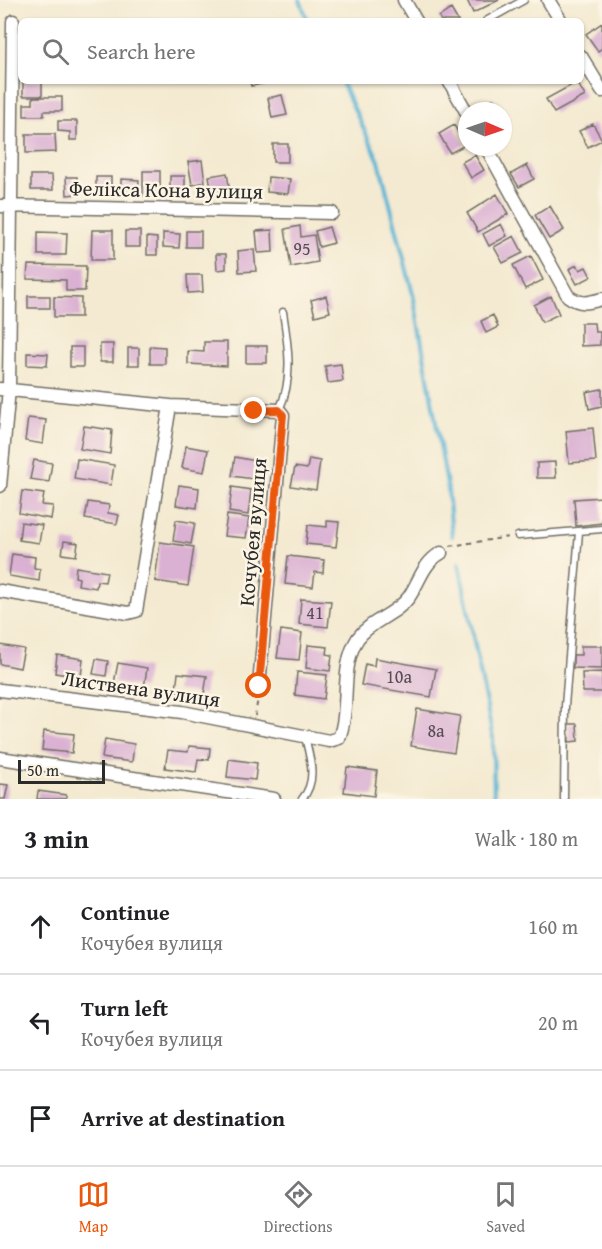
<!DOCTYPE html>
<meta charset="utf-8">
<style>
body{margin:0;font-family:"Gentium Book Plus",serif;background:#f2f2f2;color:#202124}
.compass{position:absolute;left:458px;top:102px;width:54px;height:54px;border-radius:50%;background:#fff;box-shadow:0 2px 4px #0004;rotate:92deg}
.scale{position:absolute;left:18px;bottom:15px;width:87px;box-sizing:border-box;padding-left:6px;border:3px solid #2b2b2b;border-top:0;font-size:16px;line-height:21px;white-space:nowrap;color:#2b2b2b;-webkit-text-stroke:4px #fcf5e5;paint-order:stroke}
.stop{position:absolute;width:18px;height:18px;margin:-14px;border:4px solid #ea580c;border-radius:50%;background:#fff}
.stop.end{background:#ea580c;border-color:#fff;box-shadow:0 2px 6px #0008}
.list{margin:0;padding:0;list-style:none}
h2{display:flex;justify-content:space-between;align-items:center;height:78px;margin:0;padding:0 24px;font-size:26px}
h2 small{font-size:20px;font-weight:400;color:#757577}
.list li{display:grid;grid-template-columns:39px 1fr auto;gap:18px;align-items:center;box-sizing:border-box;height:96px;padding:0 24px;border-top:2px solid #e0e0e0}
.list b{display:block;font-size:22px;white-space:nowrap}
.list p{margin:0;font-size:20px;white-space:nowrap;color:#757577}
.list em{font-size:20px;font-style:normal;color:#757577}
.icon{flex:none;width:33px;height:33px;fill:none;stroke:currentColor;stroke-width:2;stroke-linecap:round;stroke-linejoin:round}
.map{position:relative;flex:none;width:602px;height:799px;overflow:hidden}
.search{position:absolute;background:#fff;box-shadow:0 2px 4px #0004;left:18px;right:18px;top:18px;height:66px;display:flex;align-items:center;gap:15px;box-sizing:border-box;padding:0 21px;border-radius:9px;color:#757577;font-size:22px}
.sheet{height:366px;background:#fff}
nav{display:flex;justify-content:space-around;align-items:center;box-sizing:border-box;height:84px;border-top:2px solid #e0e0e0;background:#fff;font-size:16px;color:#757577}
nav a{display:grid;justify-items:center;gap:3px}
nav .on{color:#ea580c}
.map>svg:first-child{display:block}
</style>
<div class="map">
<svg width="602" height="799" viewBox="0 0 602 799">
<rect width="100%" height="100%" fill="#fcf5e5"/>
<filter id="ink" filterUnits="userSpaceOnUse"><feTurbulence type="fractalNoise" baseFrequency=".0167" numOctaves="2"/><feDisplacementMap in="SourceGraphic" scale="12" xChannelSelector="R" yChannelSelector="G"/><feConvolveMatrix kernelMatrix="1 2 1 2 8 2 1 2 1" color-interpolation-filters="sRGB"/></filter>
<filter id="wash" filterUnits="userSpaceOnUse"><feTurbulence type="fractalNoise" baseFrequency=".008" numOctaves="4" result="noise"/><feDisplacementMap in="SourceGraphic" scale="24" xChannelSelector="R" yChannelSelector="G"/><feGaussianBlur stdDeviation="1.35" result="paint"/><feColorMatrix in="noise" values="0 0 0 0 0 0 0 0 0 0 0 0 0 0 0 0 0 1.4 0 .05"/><feComposite in="paint" operator="in"/></filter>
<g filter="url(#wash)">
<rect width="100%" height="100%" fill="#f4ead1"/>
<g fill="none" stroke-linecap="round" stroke-linejoin="round">
<path stroke="#56b4d4" stroke-width="4" d="M300,0L308,21
M341,81L379,161L413,294L448,490L452,536
M459,563L493,739L494,799"/>
</g>
<g id="blocks">
<path fill="#dab0d3" d="M467,0H499L473,13Z
M451,9L458,21H441L439,17Z
M602,23V48L598,51L586,34Z
M23,81H42V96H23Z
M250,81H272V82L251,86Z
M577,82L585,96L554,113L546,99Z
M282,95L287,115L272,118L268,98Z
M33,97H62V111H44V116H24V104H33Z
M493,99L499,111H475L474,110Z
M58,121H77V140H70V132L58,131Z
M593,124L602,140L588,147L579,131Z
M454,125L465,145L450,153L439,134Z
M26,134H55L56,152L26,153Z
M273,144H288V162H273Z
M475,155L484,170L471,178L462,162Z
M202,160L205,182L192,185L188,162Z
M527,165L534,179L519,187L511,174Z
M143,171H160V196H143Z
M227,173L230,192L212,194L209,176Z
M31,175H52L53,190H31Z
M170,176H185V194H170Z
M66,177H77V194L67,195Z
M96,177H111V194H96Z
M268,177L290,179L288,194L267,192Z
M121,179L139,180L138,195L121,194Z
M497,194L508,214L478,232L467,213Z
M550,206L564,230L549,239L535,215Z
M501,224L507,236L489,246L483,234Z
M300,226L301,237L314,235L318,262L291,267L285,229Z
M329,227L334,243L319,247L315,231Z
M92,230H113V260H91Z
M272,230L273,252L258,253L256,231Z
M125,231H140V247H125Z
M186,231H201V247H186Z
M38,232L67,233L66,255H38Z
M163,233L180,234L179,248L163,247Z
M514,236L523,253L503,263L494,247Z
M147,237L157,238V255H147Z
M254,249L256,271L239,272L238,251Z
M216,254H226V269L217,270Z
M531,256L543,280L525,289L513,265Z
M28,265L86,266L85,291H66V280L27,279Z
M577,265L580,270L586,267L591,277L577,284L569,269Z
M187,275H202L203,292L188,293Z
M28,296H50V308H28Z
M326,296L330,312L315,316L311,300Z
M551,296L559,314L542,322L534,305Z
M54,297L81,298V317H54Z
M493,315L498,327L486,333L481,321Z
M581,323H594L595,332H600V345L581,346Z
M204,342H227V366L188,364V351L204,352Z
M100,344H113V362H100Z
M150,346L165,347V364H150Z
M246,346H267V363H246Z
M70,347H83V367H70Z
M128,348H139V365H128Z
M27,353L48,354L47,366L27,365Z
M341,364L343,381L328,383L325,366Z
M602,389V406L589,409L586,392Z
M28,418L46,420L43,444L25,441Z
M84,426L112,430L110,454L80,449Z
M593,428L596,461L569,463L566,431Z
M186,446L208,450L204,472L182,468Z
M235,457L256,461L253,479L232,476Z
M77,459L114,465L111,485L74,479Z
M309,459L320,461L316,490L291,486L295,467L307,469Z
M34,460L52,463L49,482L30,479Z
M555,462L556,478H537V463Z
M179,485L199,488L197,508L176,505Z
M232,487L251,490L248,515L229,512Z
M22,491L44,494L42,505L53,506L51,519L19,513Z
M602,497V523L576,526L574,499Z
M88,502L109,505L108,513L119,515L117,524L85,519Z
M227,515L249,518L246,538L224,536Z
M176,520L195,523L191,544L173,541Z
M327,521L339,522L336,547L306,544L308,525L327,527Z
M21,522L42,525L39,543L19,540Z
M64,541L78,543L76,556L62,554Z
M160,542L194,547L188,586L155,581Z
M12,554L35,557L34,568L40,569L39,581L9,576Z
M288,556L324,560L323,573L315,572L313,587L285,584Z
M76,567L107,572L105,582L97,581L96,588L78,585L79,578L75,577Z
M301,599L331,601L328,627L299,624Z
M281,630L302,633L299,660L277,658Z
M0,645L24,649L20,668L0,664Z
M308,645L328,647L327,654L332,655L330,671L306,668Z
M581,646H602V669L573,668V655H581Z
M57,655L83,659L81,677L55,673Z
M375,658L436,669L431,697L361,685L365,664L374,666Z
M96,659L108,661L106,676L93,674Z
M118,663L147,668L144,688L114,683Z
M297,672L327,675L324,699L295,695Z
M602,672V692H583L582,673Z
M178,673L207,676L204,695L176,691Z
M417,709L460,716L454,753L411,746Z
M568,724H577L578,741L569,742Z
M44,731L74,734L72,753L42,750Z
M105,739L134,744L132,762L102,758Z
M189,746L210,748L209,760L198,759L196,772L165,768L168,750L188,752Z
M229,759L257,763L255,780L227,777Z
M347,767L377,771L374,796L344,792Z
M0,784L8,785L5,799H0Z
M38,791L66,795V799H37Z"/>
</g>
</g>
<g filter="url(#ink)">
<use href="#blocks" fill-opacity="0" stroke="#716e65" stroke-width="1.5"/>
<g fill="none" stroke-linecap="round" stroke-linejoin="round">
<g stroke="#716e65" stroke-width="9">
<path id="lane" d="M486,21L524,0
M279,410C294,379 288,345 283,312
M518,536L602,529
M302,799C318,781 310,758 305,737
M564,799L565,706L579,532"/>
</g>
<g stroke="#716e65" stroke-width="15">
<path id="street" d="M404,0L416,21
M548,0L561,21
M581,56L602,91
M449,81L467,113
M486,147L568,296C580,305 588,303 602,299
M0,206L332,213
M0,389L170,406L279,410L283,415L259,686
M0,486L9,389L13,21
M0,591L128,613L136,611L170,406
M0,690L182,712L329,741L339,738C351,707 339,667 358,638C371,620 396,615 409,597C420,581 423,563 441,553
M0,758L274,799"/>
</g>
<path stroke="#716e65" stroke-width="2" stroke-dasharray="4.5 4.5" stroke-linecap="butt" d="M450,546L509,537
M255,716L258,698"/>
<use href="#lane" stroke="#fff" stroke-width="6"/>
<use href="#street" stroke="#fff" stroke-width="12"/>
</g>
</g>
<g fill="none" stroke-linecap="round" stroke-linejoin="round" filter="url(#ink)">
<path stroke="#ea580c" stroke-width="8" d="M254,411L279,410L283,415L259,686"/>
</g>
<g text-anchor="middle" stroke-width="5" stroke-linejoin="round" paint-order="stroke">
<g font-size="18" fill="#574c55">
<text x="302" y="255">95</text>
<text x="315" y="619">41</text>
<text x="399" y="683">10а</text>
<text x="436" y="737">8а</text>
</g>
<g font-size="21" fill="#2b2b2b" stroke="#fcf5e5">
<text transform="translate(166 190) rotate(1)" y="7">Фелікса Кона вулиця</text>
<text transform="translate(253 532) rotate(-85)" y="7">Кочубея вулиця</text>
<text transform="translate(141 689) rotate(8)" y="7">Листвена вулиця</text>
</g>
</g>
</svg>
<svg class="compass" viewBox="-18 -18 36 36"><path d="M0-13l5 13h-10z" fill="#e53935"/><path d="M0 13l5-13h-10z" fill="#757577"/></svg>
<div class="scale">50 m</div>
<div class="stop" style="left:259px;top:686px"></div>
<div class="stop end" style="left:254px;top:411px"></div>
<div class="search"><svg class="icon" aria-label="search" viewBox="0 0 24 24"><circle cx="10" cy="10" r="6"/><path d="M15 15l6 6"/></svg>Search here</div>
</div>
<section class="sheet">
<h2>3 min<small>Walk · 180 m</small></h2>
<ul class="list">
<li><svg class="icon" aria-label="ahead" viewBox="0 0 24 24"><path d="M12 20V5M6 11l6-6 6 6"/></svg><div><b>Continue</b><p>Кочубея вулиця</p></div><em>160 m</em></li>
<li><svg class="icon" aria-label="left" viewBox="0 0 24 24"><path d="M17 20v-9H6M10 6l-5 5 5 5"/></svg><div><b>Turn left</b><p>Кочубея вулиця</p></div><em>20 m</em></li>
<li><svg class="icon" aria-label="arrive" viewBox="0 0 24 24"><path d="M6 21V4h12l-3 4 3 4H6"/></svg><div><b>Arrive at destination</b></div></li>
</ul>
</section>
<nav>
<a class="on"><svg class="icon" aria-label="map" viewBox="0 0 24 24"><path d="M3 6l6-2 6 2 6-2v14l-6 2-6-2-6 2zM9 4v14M15 6v14"/></svg>Map</a>
<a><svg class="icon" aria-label="directions" viewBox="0 0 24 24"><path d="M12 3l9 9-9 9-9-9zM9 14v-3h6M13 9l2 2-2 2"/></svg>Directions</a>
<a><svg class="icon" aria-label="saved" viewBox="0 0 24 24"><path d="M7 4h10v16l-5-4-5 4z"/></svg>Saved</a>
</nav>
